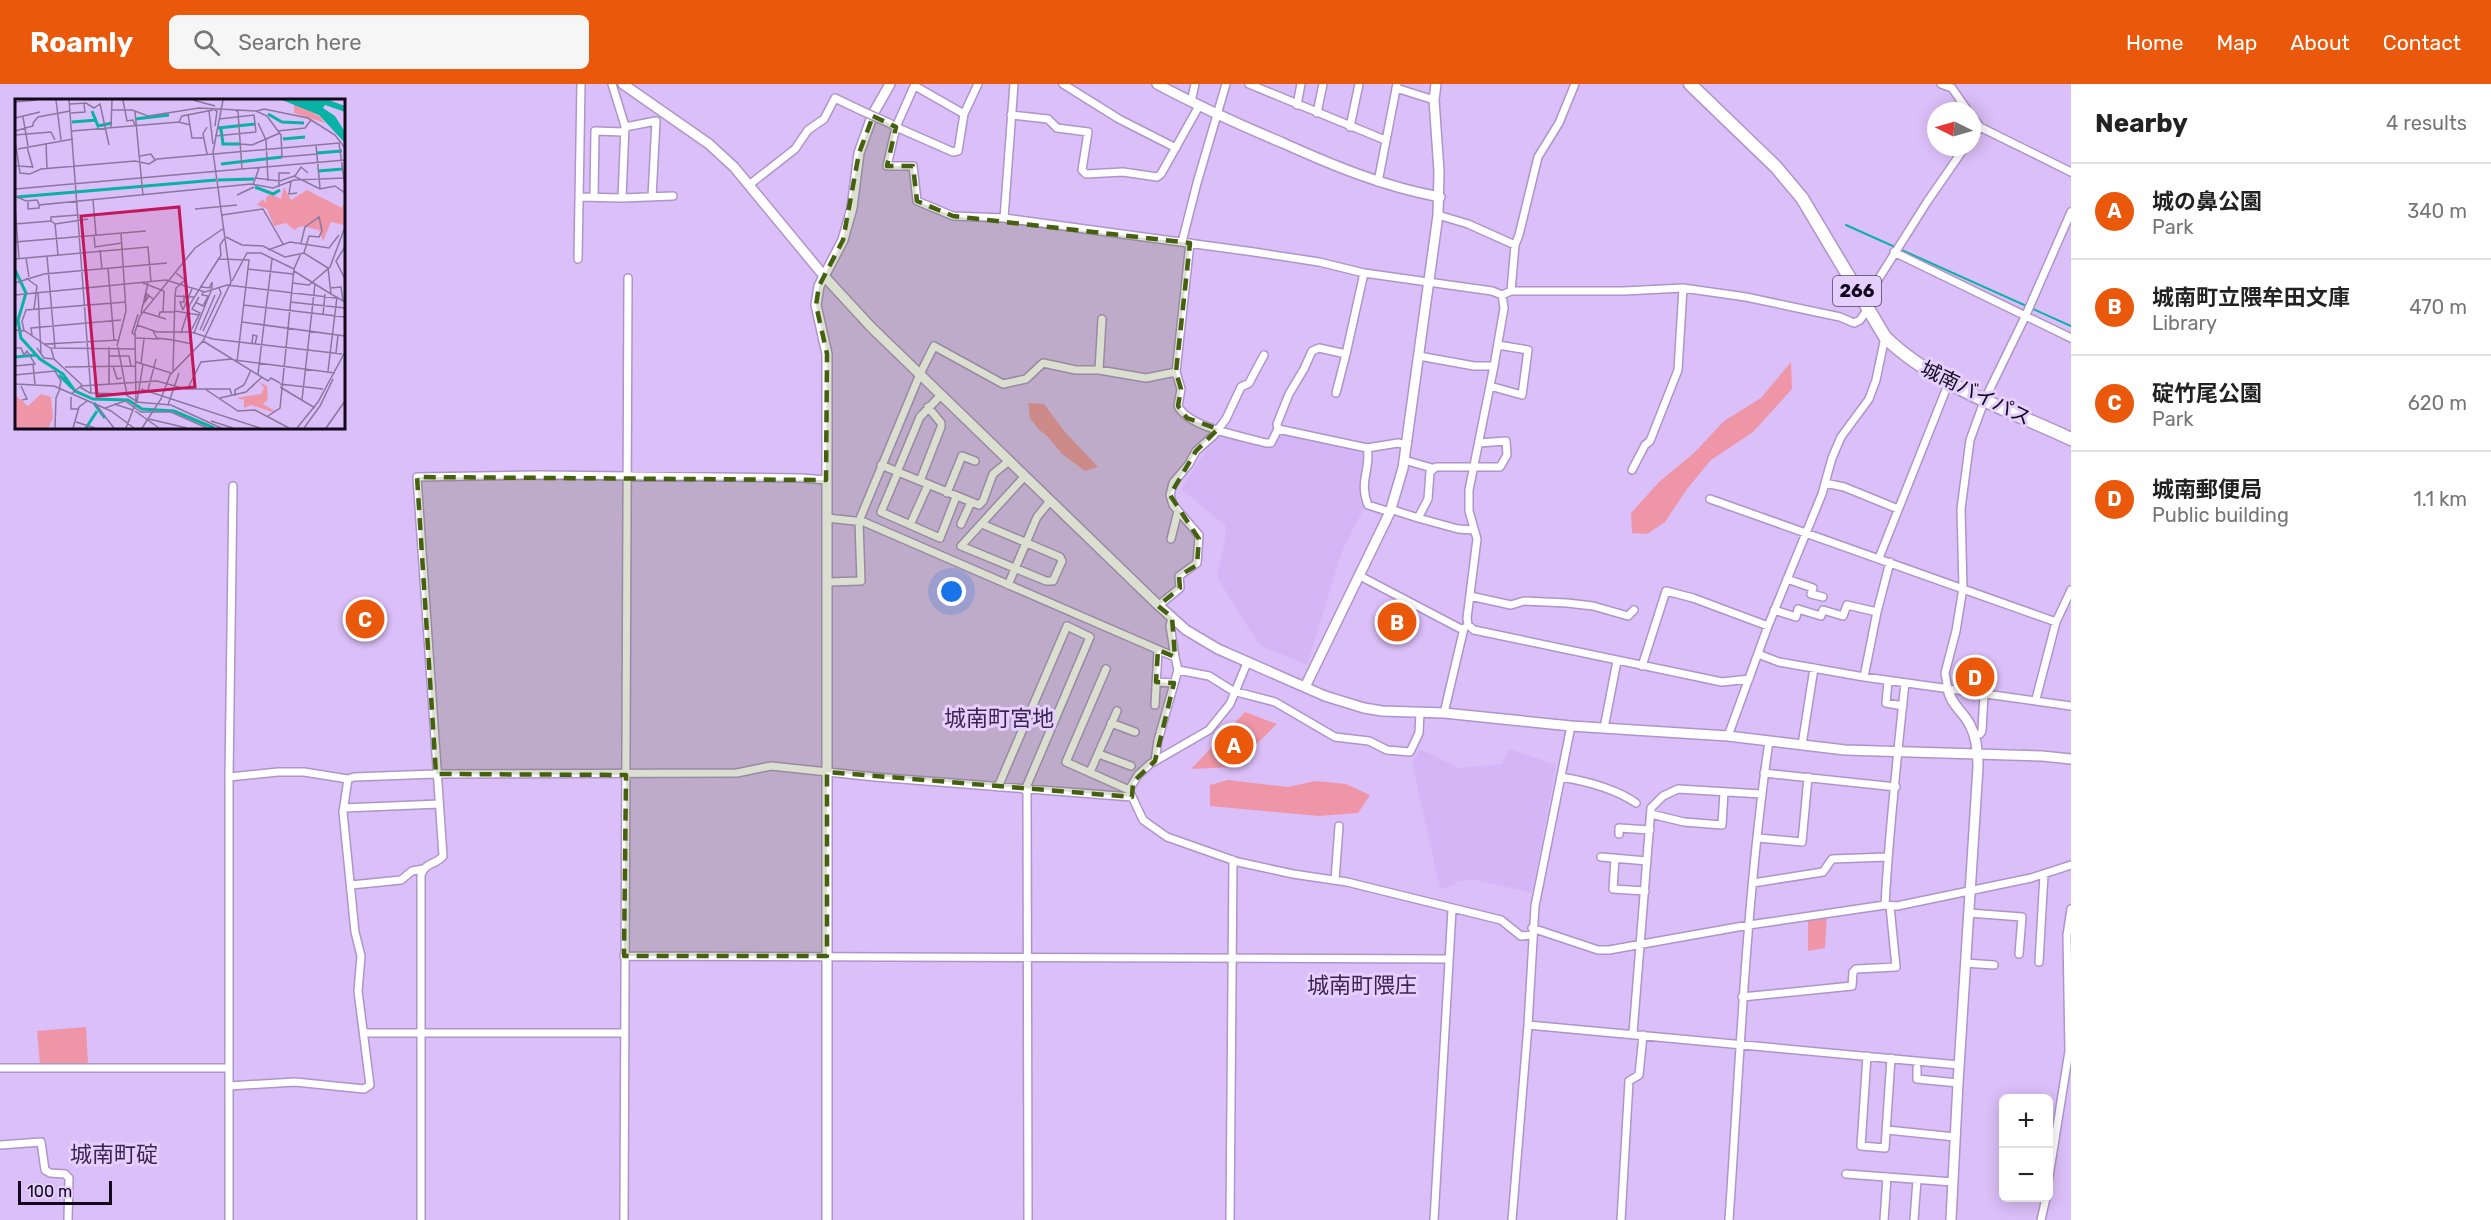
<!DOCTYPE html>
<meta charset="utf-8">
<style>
body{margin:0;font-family:Rubik,"Noto Sans JP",sans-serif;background:#f6f6f6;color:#222}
.controls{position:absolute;right:18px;bottom:18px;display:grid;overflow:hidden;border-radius:9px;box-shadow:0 3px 15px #0003}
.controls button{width:54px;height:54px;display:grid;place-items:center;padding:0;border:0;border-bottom:2px solid #e0e0e0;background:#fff;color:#222;font:30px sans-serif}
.compass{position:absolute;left:1927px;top:18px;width:54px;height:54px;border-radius:50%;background:#fff;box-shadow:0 3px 15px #0003;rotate:275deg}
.scale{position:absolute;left:18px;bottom:15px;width:94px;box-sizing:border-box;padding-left:6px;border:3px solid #12081c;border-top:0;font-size:16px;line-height:21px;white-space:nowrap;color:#12081c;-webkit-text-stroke:4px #e5cffd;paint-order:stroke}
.you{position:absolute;left:952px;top:508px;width:21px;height:21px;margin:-15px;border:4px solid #fff;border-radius:50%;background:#1a73e8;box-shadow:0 0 0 9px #1a73e833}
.badge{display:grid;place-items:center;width:39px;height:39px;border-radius:50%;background:#ea580c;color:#fff;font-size:20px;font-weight:700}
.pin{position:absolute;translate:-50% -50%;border:3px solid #fff;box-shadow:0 2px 6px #0006}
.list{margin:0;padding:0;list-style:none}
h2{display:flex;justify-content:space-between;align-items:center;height:78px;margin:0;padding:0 24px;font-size:26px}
h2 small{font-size:20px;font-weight:400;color:#767676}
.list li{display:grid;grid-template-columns:39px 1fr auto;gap:18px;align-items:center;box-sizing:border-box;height:96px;padding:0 24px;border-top:2px solid #e0e0e0}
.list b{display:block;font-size:22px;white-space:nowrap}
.list p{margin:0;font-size:20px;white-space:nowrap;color:#767676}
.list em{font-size:20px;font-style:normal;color:#767676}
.icon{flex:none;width:33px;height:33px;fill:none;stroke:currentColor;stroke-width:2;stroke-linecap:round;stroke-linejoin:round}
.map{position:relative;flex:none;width:2071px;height:1136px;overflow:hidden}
header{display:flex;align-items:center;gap:36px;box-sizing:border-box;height:84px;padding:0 30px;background:#ea580c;color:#fff}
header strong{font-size:28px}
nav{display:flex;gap:33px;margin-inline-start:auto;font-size:21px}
.search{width:420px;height:54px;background:#f6f6f6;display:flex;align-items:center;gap:15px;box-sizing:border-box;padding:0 21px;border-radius:9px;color:#767676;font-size:22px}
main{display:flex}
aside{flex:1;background:#fff}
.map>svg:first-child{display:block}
</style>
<header>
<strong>Roamly</strong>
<div class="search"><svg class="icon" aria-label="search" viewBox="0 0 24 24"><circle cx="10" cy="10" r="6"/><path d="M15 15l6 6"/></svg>Search here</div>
<nav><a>Home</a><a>Map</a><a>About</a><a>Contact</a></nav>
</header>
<main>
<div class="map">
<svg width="2071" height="1136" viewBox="0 0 2071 1136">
<rect width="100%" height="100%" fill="#dbbff8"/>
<path fill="#d4b5f5" d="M1218,348L1268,363L1280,350L1287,348L1360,364L1363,370L1359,415L1364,424L1342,467L1307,581L1259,561L1217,493L1225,456L1226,442L1181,405Z
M1420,665L1459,684L1502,680L1509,665L1556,681L1532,809L1476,796L1457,797L1455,801L1440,805L1412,679Z"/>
<path fill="#ee96a8" d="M1791,278L1792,305L1753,348L1711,376L1687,405L1665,438L1647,450L1632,449L1631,429L1659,398L1694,369L1724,337L1761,314Z
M1028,319L1044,320L1065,348L1098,383L1085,387L1062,370L1047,352L1038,345L1030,334Z
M1245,628L1277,640L1233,683L1191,685Z
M1228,696L1288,703L1315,697L1346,700L1370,711L1358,729L1319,732L1210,722V701Z
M1827,830L1825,864L1808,867V833Z
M86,943L88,980H40L37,947Z"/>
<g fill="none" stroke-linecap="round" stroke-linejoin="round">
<path stroke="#0ab1a5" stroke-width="2" d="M1846,141L2071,242"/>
<g stroke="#af94cb" stroke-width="10">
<path id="street" d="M915,0L896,43L953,68L958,67L964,30L978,0
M1063,0L1119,35L1176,64
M1249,0L1385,56
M1941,0L1952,4L1968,27
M915,2L964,30
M1396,4L1434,16
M1191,18L1195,0
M1297,21L1301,0
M1317,29L1323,0
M1011,31L1048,35L1057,44L1088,48L1082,86L1086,90L1123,88L1157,93L1161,90L1199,22
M1972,32L1980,43L2071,88
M889,39L896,43L887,82H913L917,117L953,132L1004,134L1014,0
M625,43L656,37L652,113
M1350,43L1359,0
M1972,53L1980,43
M1378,98L1397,0
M749,101L795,65L808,46L824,35L835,14L862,27
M579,113L622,114L625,42L612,0
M594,113L595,47L624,48
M622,114L673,112
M1438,131L1468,140L1515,161
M1004,134L1254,168L1319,178L1364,189L1492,207L1502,211L1511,207H1624L1683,204L1746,213L1840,233L1854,239L1860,236L1868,225
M1182,158L1197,99L1226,0
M1190,159L1176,288L1181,305L1178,322C1189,344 1242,352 1266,359H1271L1278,345L1277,340L1289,310L1304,285L1312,267L1319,264L1346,270L1364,189
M1894,168L2071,254
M578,175L581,0
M1511,207L1515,161L1519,151L1538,73L1559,39L1575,0
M1502,211L1504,224L1494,282L1469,406V427L1477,455L1467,534L1468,541L1474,546L1722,598L1749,595
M1864,218L1927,118L1965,63
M1419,272L1474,282H1494
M1099,286L1102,235
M1490,302L1522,311L1528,266L1498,261
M1336,309L1346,270
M1278,345L1367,364L1398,359L1407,361
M1367,364C1372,383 1358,397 1368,421L1390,428
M1404,376L1432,384
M881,381L979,421L983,417L993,390L1009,377
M1632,386L1645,361L1650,357L1678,286L1683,204
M897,388L920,333L941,311
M898,388L881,428L940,454L956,413
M920,397L941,343V339L928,323
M1825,399L1844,403L1898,425
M947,409L962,372L975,377
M1710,415L2056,538
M1390,425L1418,434L1428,415L1430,388L1436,383H1500L1507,371L1506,357L1479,359
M827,434L864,438L1175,573L1170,542L1172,533
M1418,434L1458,445L1474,446
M961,440L971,418
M982,440L1060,473L1062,477L1053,497H1046L961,462L1025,392
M910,441L928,401
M1171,455L1178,427
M1879,474L1949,298
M1360,492L1463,546
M1787,495L1813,504L1811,510L1823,513
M827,498L861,497L859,437L920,290L934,262L1003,300L1026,295L1043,279L1076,286H1099L1146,294L1176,288
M1008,501L1037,433L1050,417
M1470,512L1511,521L1524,517L1567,519L1593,522L1628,532L1634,526
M1159,521L1180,504L1179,492L1197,479L1199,451L1173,421L1170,411L1173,399L1189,380L1196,367L1213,352L1226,335L1241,303L1249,299L1264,271
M1774,526L1796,533L1798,525L1821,532L1823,526L1843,532L1847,521L1877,528
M1758,570L1779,578L1864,593L2071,622
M1175,573L1178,586L1209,592L1233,607L1275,618L1335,653L1369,657L1387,666L1410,668L1419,649L1420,628
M1247,579L1230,620L1209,646L1150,680L1138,691L1129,706L1143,736L1167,753L1238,778L1293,790L1347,798L1501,836L1521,852L1532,851
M1642,582L1666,507L1693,514L1768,542
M1106,585L1066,678L1129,706
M1864,593L1877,528L1890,478
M1888,597L1886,619L1903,622
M1156,598L1174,599
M1948,605L1945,589L1956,547L1963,504L1961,425L1970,356L1985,315L2025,233L2071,128
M2036,615L2056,538L2071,506
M1155,621L1158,566
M1032,623L1055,633
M1444,629L1464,544
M1111,639L1135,648
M1604,644L1617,577
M1728,652L1768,542L1822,410L1832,374L1841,353L1869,315L1876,296L1885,253
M1975,652L1980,650L1982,647L1984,610
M1802,661L1814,584
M1099,670L1131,682
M1155,677L1158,656L1178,586
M1090,688L1117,627
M1764,689L1896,703
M229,693L278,688H304L348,695L354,693L436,690L737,689L771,682L875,693L1132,713
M1561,693C1585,697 1616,705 1636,719
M998,703L1067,542L1090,553L1025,706
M1027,706L1028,1136
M344,724L439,720
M1651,730L1684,738L1722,741L1724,708
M1619,750V744L1650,746
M1758,754L1802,758L1808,693
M1601,773L1647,777
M1615,774L1613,805L1645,807
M1335,796L1339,742
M1753,799L1823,788L1832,775L1887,773
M351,801L401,796L412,787L423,785
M1885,821C1889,747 1897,673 1905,599
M1969,829L2022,833L2019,870
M1532,844L1598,866H1609L1749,841L1885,821L1897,822L2031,794L2071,781
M624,872L1448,875
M2039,878L2044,791
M1965,879L1994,881
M1742,913L1852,902L1853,888L1856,885L1896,883L1890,822
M1528,941L1959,981
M364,949H624
M1633,949L1651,724L1663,712L1678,705L1761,710
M1867,972L1861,1062L1885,1064L1891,974
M0,984H229
M1917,984V995L1958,999
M229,1002L295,998L364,1005L370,1001L358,907L361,872L355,848L343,728L348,695
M1887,1046L1955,1053
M0,1061L41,1058L45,1086L50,1089L65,1090L69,1094L68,1136
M1846,1090L1953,1098
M2048,1099L2069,967L2067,851L2071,825
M229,1136V693L233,402
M421,1136V791C425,778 436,781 443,772L417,393L538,391L801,394L826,396
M624,1136L628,194
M1230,1136L1233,776
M1434,1136L1452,826
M1512,1136L1528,941L1535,822L1571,642
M1621,1136L1629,997L1639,991L1643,951
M1729,1136C1740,976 1746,816 1769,657
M1884,1136L1887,1093
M1914,1136L1917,1096
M2041,1136L2046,1114"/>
</g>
<g stroke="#af94cb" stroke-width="12">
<path id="secondary" d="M623,0L709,60L734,83L824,192L871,243L1157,520L1186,546L1218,565L1325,612L1364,624L1382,627L1444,629L1571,642L1728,652L1845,666L2042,672L2071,675
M1157,0C1198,22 1240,41 1283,59C1334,82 1385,103 1440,113
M1305,603L1390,428L1403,384L1438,131L1439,87L1434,16L1436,0
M1948,605C1951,621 1963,627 1970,641C1977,654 1978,668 1978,683L1958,999L1951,1136
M827,1136V270L816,221L819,202L843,156L852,124L859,69L873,30L890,0"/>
</g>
<g stroke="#af94cb" stroke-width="15">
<path id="highway" d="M1690,0L1776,83L1802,114L1885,253C1934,301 2009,326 2071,355"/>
</g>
<use href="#street" stroke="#fff" stroke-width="7"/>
<use href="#secondary" stroke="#fff" stroke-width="9"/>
<use href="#highway" stroke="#fff" stroke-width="12"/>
<g stroke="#af94cb" stroke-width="10" stroke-linecap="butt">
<path id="street-bridge" d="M862,27L889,39"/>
</g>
<use href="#street-bridge" stroke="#fff" stroke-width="7"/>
</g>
<path fill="#45600e" fill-opacity="0.2" stroke="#45600e" stroke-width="4.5" stroke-dasharray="12 8" stroke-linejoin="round" d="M873,32L896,43L887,82H913L917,117L953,132L1190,159L1176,288L1181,305L1178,322L1187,334L1218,345L1196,367L1170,411L1199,455L1197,481L1179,492L1180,504L1158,522L1172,533L1175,573L1158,566L1156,598L1174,599L1155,677L1133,698L1132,713L827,688V872H624L626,691L436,690L417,393L826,396L827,270L816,221L819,202L843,156L859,69Z"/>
<g text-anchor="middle" stroke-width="6" stroke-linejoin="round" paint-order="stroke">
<rect fill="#e5cffd" stroke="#514460" stroke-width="1.5" x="1833" y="192" width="48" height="30" rx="4.5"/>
<g font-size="18" font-weight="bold" fill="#12081c">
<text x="1857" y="213">266</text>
</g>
<g font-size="20" fill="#12081c" stroke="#e5cffd">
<text transform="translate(1976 309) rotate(26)" y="7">城南バイパス</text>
</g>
<g font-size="22" fill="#3d2553" stroke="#e5cffd">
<text x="999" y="642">城南町宮地</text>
<text x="1362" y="909">城南町隈庄</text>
<text x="114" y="1078">城南町碇</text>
</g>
</g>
<g transform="translate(15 15)">
<rect width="330" height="330" fill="#dbbff8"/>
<path d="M279,4L304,17L310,24L279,14ZM269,88L276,101L292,91L327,109L330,99L329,126L316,123L308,142L304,131L286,127L279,131L271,124L259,127L252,110L242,106L248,100L251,104V98L256,95L266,100ZM244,283L252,287L253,300L248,305L260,312L257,313L236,306L229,309V301L221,299L246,295L249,289ZM26,295L36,298L38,319L33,329H0V296L13,307Z" fill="#ee96a8"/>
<path d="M267,1H314L330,7V13L310,6L308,9L320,17L330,33V44L304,16Z" fill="#0ab1a5"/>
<path fill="none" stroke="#0ab1a5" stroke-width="3" d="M77,12L83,27L97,24M253,15L267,23L289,24M120,20L154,16M57,23L82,21M203,29L240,25M206,30L208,45H226M268,40L290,38M302,54L327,52M206,65L267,58M303,72L328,70M203,81L239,80M240,88L258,95L265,91M2,98L201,81M0,171L11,194L3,221L6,239L25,260L48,275L60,292L78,300L113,301L127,310L159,312L199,329M0,258L21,256M44,276L57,289M79,304L90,319M71,329L82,312"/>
<path fill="none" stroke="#8b76a0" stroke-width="1.5" d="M41,1L46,41M54,1L76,294M108,1L112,22L118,21L120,27M178,1L200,7M0,3L22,1M55,5L71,4L79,9L85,5L94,46M97,11H117M117,11L133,17L184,9L241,12L252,17L266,36L267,58L302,55M199,11L202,12L200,27M220,11L223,13L227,70M194,12L198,45M242,12L249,10L293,19L320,36L330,49M120,13L128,97M56,14L70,13L69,5M173,15L177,39H189M8,18L13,47M0,19L25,13M204,20L239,16L241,33M164,23L167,17L198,11M18,24L23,18L55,12M243,24L251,41L253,82M96,28L97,1M0,32L18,27V24M57,32L164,23L175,26M263,32L290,29L296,21M0,36L36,33L40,41M200,37L241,33M0,41L4,67L18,68M31,44L32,70M225,45L237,46L265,34M301,46L305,89M12,48L18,69M3,50L58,40M192,55L188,35L192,28M199,55L324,44L330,88M125,57L136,55L140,61M0,67H4L5,74L15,75L26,70L120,62L134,65L142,60L198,55M280,77L286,68L293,74M240,79L265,82L279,77L305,90L320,87L330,94M276,82L274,95L282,94M238,86L244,69M264,88V74H275M0,90L330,61M222,96L239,88M0,97L11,102L22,101L24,105M78,101L81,136M13,103V110L24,109V106L236,85L258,89L279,81L330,79M0,107L4,159M180,110L222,106M207,116L248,110L268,145M36,122V118L64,116M0,125L36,122L40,125L43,156M40,125L73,120M79,136L80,148L107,144M211,138L227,146L248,147L270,158L289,154L313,169L316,195L330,203M0,143L131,132M286,144L290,128L304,118L307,132L304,138L294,137L289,154M330,148L321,162L330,180M85,151L87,170M253,151L275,143L314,149L324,136M32,157L40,249M11,159L14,178M0,160L133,148L136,183M203,160L234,161L222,263M93,169L99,241M233,170L278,175M279,172L316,195M161,174L170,181L161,189L160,197L179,198M11,179L22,187L19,210M217,182L232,154H246L279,170M0,184L29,175L152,164M128,184L149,192L148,213M277,184L294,186L315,168L330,128M185,188L197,189V183L194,189M315,189L326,188L328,202M23,193L26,254M0,195L1,227M0,196L151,181L190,193L212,186L321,199M134,197L129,204L132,195L138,200M180,203L188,207L193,197L187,196L188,193M275,203L330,209M229,206L330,218M168,211L177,190M168,211L165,203H169V196M160,212L184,216M128,213L151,220M126,214L133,184M308,216L310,195M144,217L145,213H160M227,223L330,237M122,226L142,233H176L198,240L327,255M177,230L185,214L177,210L184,198M0,231L10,232L35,249L121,250M185,231L200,196M9,232L7,222L11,211L111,203M138,232L142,239L158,241M188,232L206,194L204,189M166,234L175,205L206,156L205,146L209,140M179,234L196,192M17,236L16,229L106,221M121,237L117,234L123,215M121,239L144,240M158,241L177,245M188,242L253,282L256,279L265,284M237,244L238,236L242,237L240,245M30,245L104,241M102,247L111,212L106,134M103,248L112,296M0,249H6L9,256L12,252L20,265L0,267M22,249L29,259L39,260M36,249L39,260L67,286M321,254L323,236M94,257H114L116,267M219,261L320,274M121,263L156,274M18,265L20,286M126,265L129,240M98,267L102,280L107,279M50,268L121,267M158,272L160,197M313,272L322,198M243,275L257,160M0,276L40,272L46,282L44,290M0,285L39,287L96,312L119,329M265,285L308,290M94,286V248M6,287L12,300L7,301M65,288L75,294L110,295L121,302M265,288L300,309M173,289L186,263L217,260M126,290L245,329M190,290L223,312L240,311L274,329M133,291L141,260M56,295L66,287L142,282L171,290H215L217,297M220,297V291L229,286L236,271M56,298V310H64M205,299L231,293L247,278M287,301L300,185M121,303L156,306L206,329M122,303L128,265M99,305L118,311M81,306L99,329M153,306L164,274M90,309L110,302L126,313H156L192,329M120,312L144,329M253,317L265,309L279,170L286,154M134,320L172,329M196,322L218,329M61,323L80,329M40,329L41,299L45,290M58,329L64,308L72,302M111,329L121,303L120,233L125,217L180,149L209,129M127,329L146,300L155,276L188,242L216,183L198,53L208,1M282,329L303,303L330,253M289,329L305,307L318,280M311,329L330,302"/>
<path fill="#c2185b" fill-opacity="0.15" stroke="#c2185b" stroke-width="3" d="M164,108L180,288L82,297L66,117Z"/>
<rect width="330" height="330" fill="none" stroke="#12081c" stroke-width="3"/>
</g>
</svg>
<div class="controls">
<button>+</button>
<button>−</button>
</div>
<svg class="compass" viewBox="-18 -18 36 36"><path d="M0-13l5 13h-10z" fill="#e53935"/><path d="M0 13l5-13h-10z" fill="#767676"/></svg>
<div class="scale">100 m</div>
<div class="you"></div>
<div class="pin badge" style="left:1234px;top:661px">A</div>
<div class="pin badge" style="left:1397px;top:538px">B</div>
<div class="pin badge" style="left:365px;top:535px">C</div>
<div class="pin badge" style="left:1975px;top:593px">D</div>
</div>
<aside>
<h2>Nearby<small>4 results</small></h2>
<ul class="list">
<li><span class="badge">A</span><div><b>城の鼻公園</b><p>Park</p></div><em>340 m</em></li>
<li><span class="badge">B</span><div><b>城南町立隈牟田文庫</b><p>Library</p></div><em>470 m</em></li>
<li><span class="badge">C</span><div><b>碇竹尾公園</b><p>Park</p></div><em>620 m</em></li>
<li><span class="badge">D</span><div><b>城南郵便局</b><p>Public building</p></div><em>1.1 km</em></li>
</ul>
</aside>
</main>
